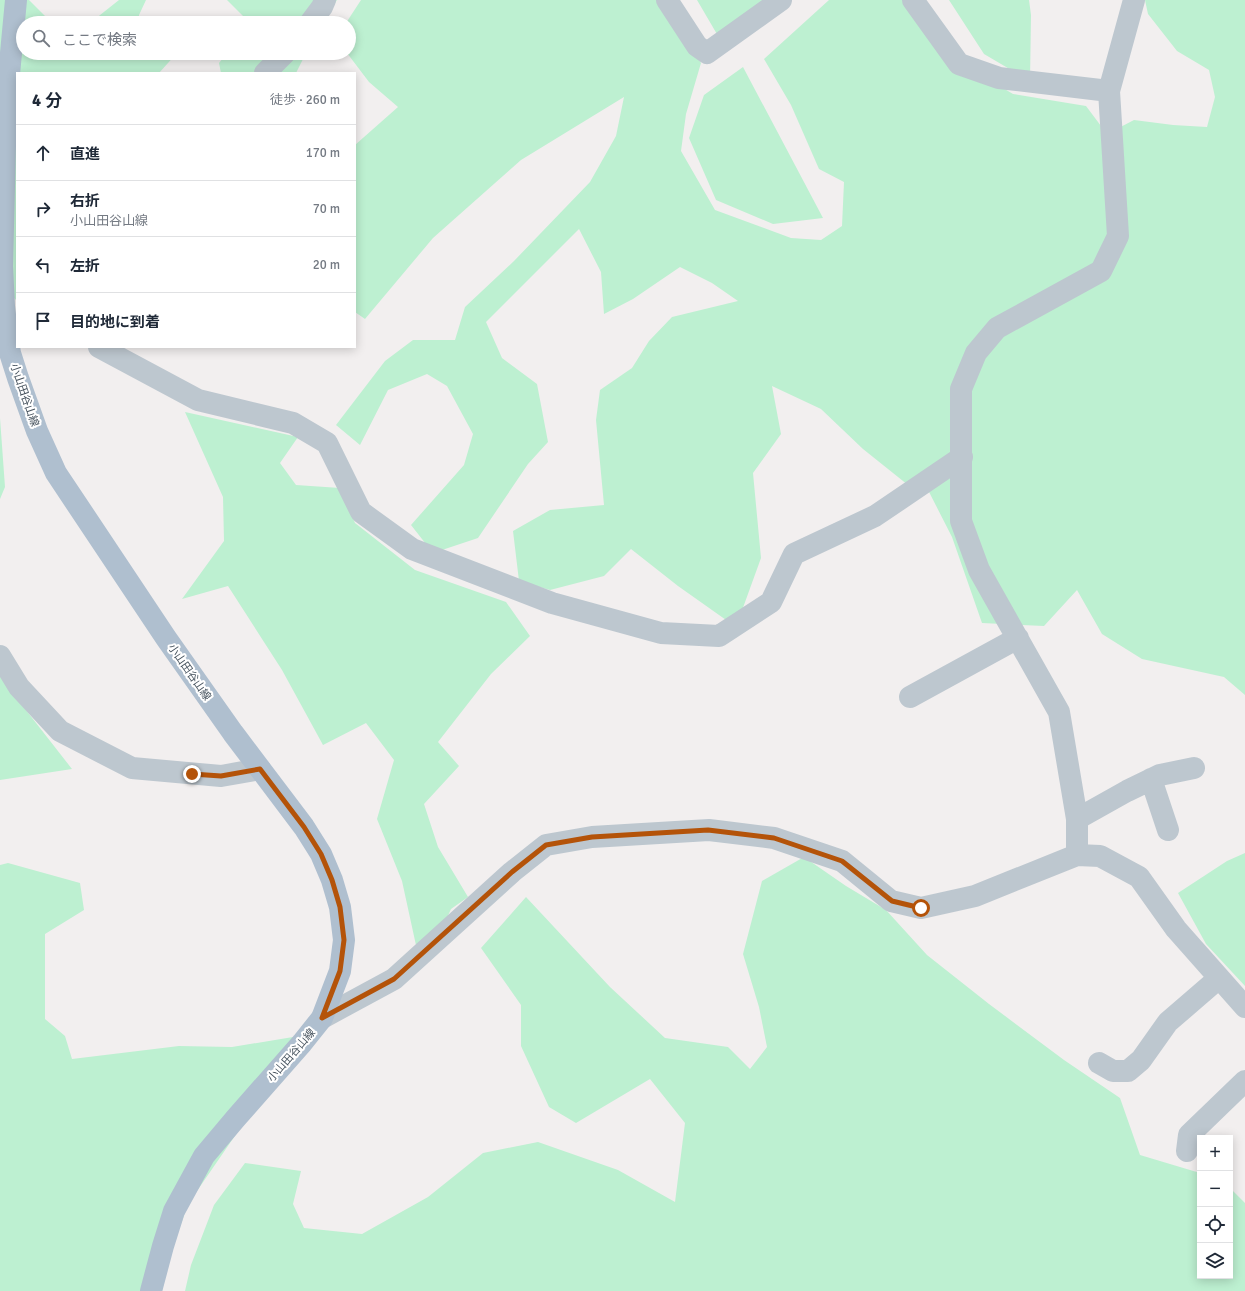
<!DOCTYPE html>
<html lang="ja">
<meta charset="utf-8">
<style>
body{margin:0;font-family:Signika,"Noto Sans JP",sans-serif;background:#f2f2f3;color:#1f2937}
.controls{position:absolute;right:12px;bottom:12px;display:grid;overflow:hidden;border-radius:0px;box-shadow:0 2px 10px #0003}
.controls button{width:36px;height:36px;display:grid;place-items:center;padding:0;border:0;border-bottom:1px solid #e0e1e3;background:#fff;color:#1f2937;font:20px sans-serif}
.stop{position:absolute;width:12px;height:12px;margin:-9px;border:3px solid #b45309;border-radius:50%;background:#fff}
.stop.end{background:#b45309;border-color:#fff;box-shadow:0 1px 4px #0008}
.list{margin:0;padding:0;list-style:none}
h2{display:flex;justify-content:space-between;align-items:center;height:52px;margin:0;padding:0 16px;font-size:17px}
h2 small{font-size:13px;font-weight:400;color:#747a83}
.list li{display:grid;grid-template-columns:26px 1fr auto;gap:12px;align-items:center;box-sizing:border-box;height:56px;padding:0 16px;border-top:1px solid #e0e1e3}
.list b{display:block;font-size:15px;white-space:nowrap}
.list p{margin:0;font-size:13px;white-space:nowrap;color:#747a83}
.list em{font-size:13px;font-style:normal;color:#747a83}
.icon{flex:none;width:22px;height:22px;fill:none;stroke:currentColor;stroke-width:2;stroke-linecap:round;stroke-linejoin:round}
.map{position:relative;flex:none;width:1245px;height:1291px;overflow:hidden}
.search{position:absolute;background:#fff;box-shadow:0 2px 10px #0003;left:16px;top:16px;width:340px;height:44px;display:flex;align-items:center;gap:10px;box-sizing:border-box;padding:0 14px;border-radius:22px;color:#747a83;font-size:15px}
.panel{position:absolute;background:#fff;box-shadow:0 2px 10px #0003;left:16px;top:72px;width:340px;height:276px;border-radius:0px}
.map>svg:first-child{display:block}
</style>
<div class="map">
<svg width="1245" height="1291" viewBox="0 0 1245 1291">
<rect width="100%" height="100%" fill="#f2efef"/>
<path fill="#bdf0d1" d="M0,0H29L52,23H23V53H177L159,73H17V301L0,283Z
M119,0H146L139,15V23H90Z
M227,0H337L323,23H250Z
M361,0H660L701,63L686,114L681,151L715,210L791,238L821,240L842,226L844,182L819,169L791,105L764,59L829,0H909L961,63L1013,94L1086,106L1107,134L1134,120L1173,125L1207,127L1215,97L1209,70L1177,51L1148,14L1145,0H1245V695L1224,677L1142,659L1102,634L1077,590L1044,626L982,623L952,537L926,486L908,485L863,449L821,409L772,386L781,434L753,473L761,558L736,627L678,586L631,549L604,576L550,590L519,581L513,531L550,510L604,505L596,420L600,390L632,368L649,341L672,317L738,301L712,283L680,267L633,299L604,314L601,272L579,229L486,322L502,358L537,384L548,442L528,464L478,538L433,553L411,525L464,465L473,434L447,386L427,374L388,390L360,445L336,425L385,361L413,340H455L465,307L514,261L590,182L616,136L624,97L521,160L433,238L365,319L355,312V145L398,107L369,82L347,53H349V23H346Z
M697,0H771L721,41Z
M949,0H1029L1031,15L1030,81L984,54Z
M227,53H306L296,73H221L219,63Z
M743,67L823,218L773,224L716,200L689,138L704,95Z
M185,412L298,437L280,463L296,485L340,488L355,523L415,570L506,602L530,636L491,674L438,742L459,766L424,804L438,847L468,897L451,909L446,920L419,959L402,881L377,819L394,760L366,723L323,745L282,670L228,586L182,599L224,541L223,497Z
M0,418L5,487L0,499Z
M0,674L4,682L72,769L0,780Z
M1245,853V986L1206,944L1178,893L1227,861Z
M804,857L846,886L886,910L927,955L989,1004L1064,1060L1120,1098L1140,1155L1200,1173V1276H1230V1188L1245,1203V1291H185L191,1265L214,1205L245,1163L301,1171L293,1204L304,1228L362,1234L428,1197L483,1153L538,1142L618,1170L675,1202L685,1123L650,1079L576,1123L549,1107L521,1046V1005L481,948L526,897L610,987L665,1038L728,1047L750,1069L767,1047L759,1007L743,954L762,881Z
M8,863L80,883L84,910L45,934V1019L65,1036L72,1059L179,1046L232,1047L299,1036L241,1127L188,1204L170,1255L162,1291H0V865Z"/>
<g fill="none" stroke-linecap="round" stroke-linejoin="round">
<path stroke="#bdc7cf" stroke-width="22" d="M667,0L697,46L707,53L781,0
M913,0L959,64L999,78L1109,91
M310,23L322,7L325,0
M265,73L285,53
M99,347L198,400L293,423L327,443L361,512L412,549L552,603L661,633L719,636L771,602L794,554L875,516L962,457
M0,656L19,687L60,731L132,768L221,776L260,769
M910,697L1018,638
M1151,779L1168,830
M1077,819L1127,791L1160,775L1194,768
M1077,855V819L1059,712L979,570L961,521V389L976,353L997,328L1101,271L1118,236L1109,91L1134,0
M322,1018L394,979L512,872L546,845L592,837L709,830L774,838L842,861L891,901L921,908L975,896L1077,855L1100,856L1139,877L1176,929L1245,1007
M1099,1063L1113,1071H1128L1141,1060L1168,1022L1219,978
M1187,1151L1189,1135L1245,1081"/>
<path stroke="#afbfcf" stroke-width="22" d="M16,0L6,106L2,266L4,306L7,332L10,353L18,378L37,431L56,473L166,638L233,733L304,827L321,854L332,880L340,907L344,940L340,971L322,1018L302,1043L236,1118L204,1156L174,1211L163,1246L151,1291"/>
</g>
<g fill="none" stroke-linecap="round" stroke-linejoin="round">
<path stroke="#b45309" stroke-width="5" d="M192,774L221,776L260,769L304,827L321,854L332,880L340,907L344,940L340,971L322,1018L394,979L512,872L546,845L592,837L708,830L774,838L842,861L892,901L921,908"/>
</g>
<g text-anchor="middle" stroke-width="4" stroke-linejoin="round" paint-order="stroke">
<g font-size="11" fill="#47535e" stroke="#fff">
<text transform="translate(25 395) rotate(71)" y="4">小山田谷山線</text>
<text transform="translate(190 672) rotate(55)" y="4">小山田谷山線</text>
<text transform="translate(291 1055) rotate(-49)" y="4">小山田谷山線</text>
</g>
</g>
</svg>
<div class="controls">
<button>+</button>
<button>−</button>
<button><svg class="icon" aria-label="locate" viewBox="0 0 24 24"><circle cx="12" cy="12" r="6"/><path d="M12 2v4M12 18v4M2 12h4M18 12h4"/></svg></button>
<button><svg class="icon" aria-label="layers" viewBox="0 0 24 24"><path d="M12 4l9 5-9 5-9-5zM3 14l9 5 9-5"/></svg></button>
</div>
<div class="stop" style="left:921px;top:908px"></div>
<div class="stop end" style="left:192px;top:774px"></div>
<div class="search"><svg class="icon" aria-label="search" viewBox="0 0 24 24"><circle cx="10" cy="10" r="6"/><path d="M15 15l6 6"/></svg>ここで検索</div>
<section class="panel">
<h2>4 分<small>徒歩 · 260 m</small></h2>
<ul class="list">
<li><svg class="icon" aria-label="ahead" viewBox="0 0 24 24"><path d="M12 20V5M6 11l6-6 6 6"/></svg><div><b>直進</b></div><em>170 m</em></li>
<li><svg class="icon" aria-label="right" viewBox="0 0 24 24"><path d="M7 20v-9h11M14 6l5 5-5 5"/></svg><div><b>右折</b><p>小山田谷山線</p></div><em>70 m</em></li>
<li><svg class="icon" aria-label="left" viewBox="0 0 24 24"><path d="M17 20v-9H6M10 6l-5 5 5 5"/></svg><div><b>左折</b></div><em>20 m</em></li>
<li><svg class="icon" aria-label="arrive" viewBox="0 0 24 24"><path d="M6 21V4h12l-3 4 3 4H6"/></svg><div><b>目的地に到着</b></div></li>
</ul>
</section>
</div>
